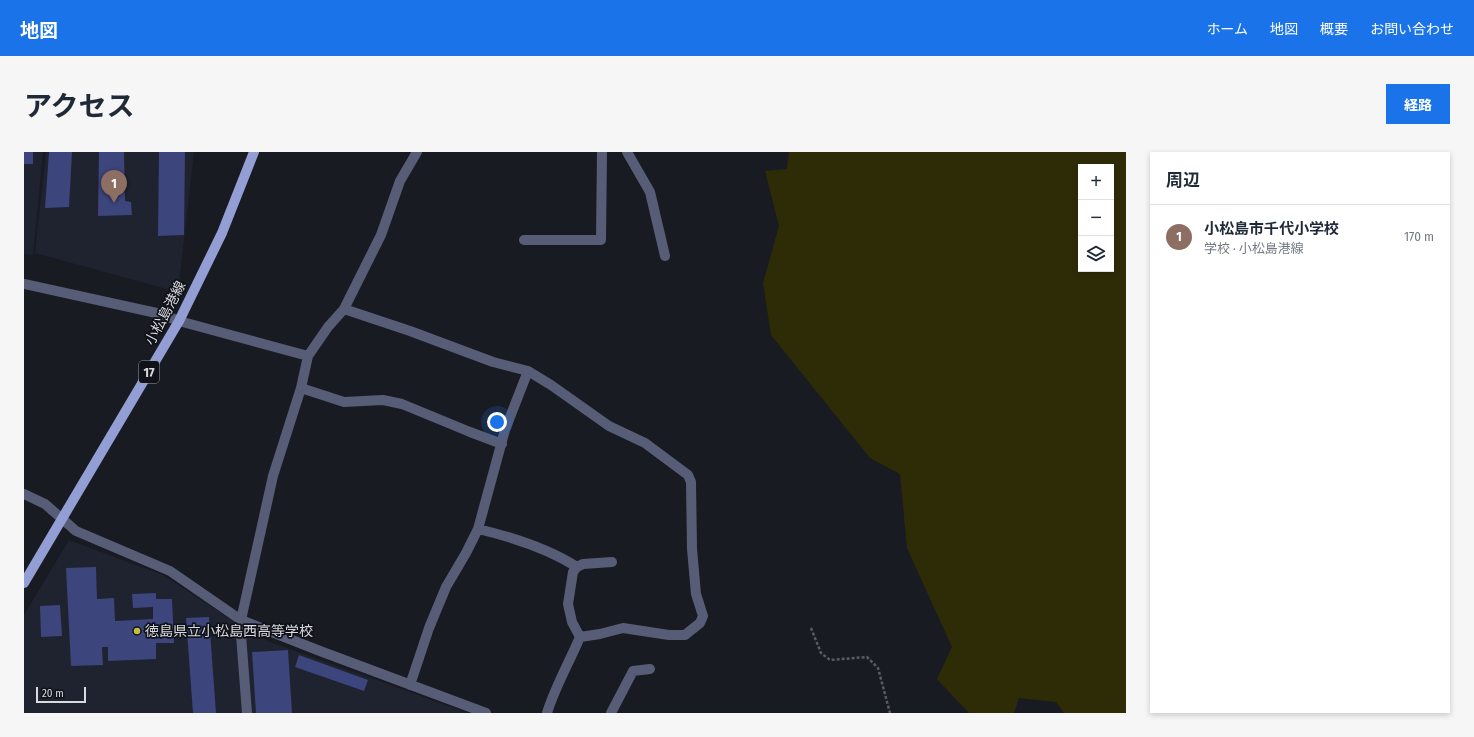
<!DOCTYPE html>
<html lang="ja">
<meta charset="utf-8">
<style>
body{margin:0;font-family:"Fira Sans Condensed","Noto Sans JP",sans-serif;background:#f6f6f7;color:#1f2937}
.controls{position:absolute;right:12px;top:12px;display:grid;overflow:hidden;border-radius:0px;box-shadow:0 2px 6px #0003}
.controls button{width:36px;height:36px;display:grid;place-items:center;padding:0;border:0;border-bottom:1px solid #e0e1e3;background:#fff;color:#1f2937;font:20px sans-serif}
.scale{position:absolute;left:12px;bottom:10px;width:50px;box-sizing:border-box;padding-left:4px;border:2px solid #d9dadf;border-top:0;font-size:11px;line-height:14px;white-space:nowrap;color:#d9dadf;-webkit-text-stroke:3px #101219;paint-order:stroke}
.you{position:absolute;left:473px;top:270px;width:14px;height:14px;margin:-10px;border:3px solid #fff;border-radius:50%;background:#1a73e8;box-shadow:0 0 0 6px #1a73e833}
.badge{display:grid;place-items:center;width:26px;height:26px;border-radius:50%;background:#1a73e8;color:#fff;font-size:13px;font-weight:700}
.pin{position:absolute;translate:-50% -33px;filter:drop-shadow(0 1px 2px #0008)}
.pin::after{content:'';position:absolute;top:21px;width:14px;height:12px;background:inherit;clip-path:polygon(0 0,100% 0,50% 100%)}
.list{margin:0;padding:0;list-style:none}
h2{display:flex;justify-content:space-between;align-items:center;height:52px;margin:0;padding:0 16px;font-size:17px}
h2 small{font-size:13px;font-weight:400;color:#747a83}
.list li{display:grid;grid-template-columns:26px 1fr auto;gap:12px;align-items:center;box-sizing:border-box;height:64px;padding:0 16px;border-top:1px solid #e0e1e3}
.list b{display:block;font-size:15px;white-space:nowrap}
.list p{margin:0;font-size:13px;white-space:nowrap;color:#747a83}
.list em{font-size:13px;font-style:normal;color:#747a83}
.icon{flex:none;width:22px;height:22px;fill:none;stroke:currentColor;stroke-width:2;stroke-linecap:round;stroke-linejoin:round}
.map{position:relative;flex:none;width:1102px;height:561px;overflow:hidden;border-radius:0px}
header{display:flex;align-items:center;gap:24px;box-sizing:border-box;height:56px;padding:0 20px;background:#1a73e8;color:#fff}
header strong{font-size:19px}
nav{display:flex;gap:22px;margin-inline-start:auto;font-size:14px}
.intro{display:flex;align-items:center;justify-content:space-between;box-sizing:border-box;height:96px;padding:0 24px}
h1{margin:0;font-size:28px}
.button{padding:10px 18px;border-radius:0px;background:#1a73e8;color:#fff;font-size:14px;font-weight:700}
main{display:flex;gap:24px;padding:0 24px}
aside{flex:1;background:#fff;border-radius:0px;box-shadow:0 2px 6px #0003}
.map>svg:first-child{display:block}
</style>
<header>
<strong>地図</strong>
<nav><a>ホーム</a><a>地図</a><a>概要</a><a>お問い合わせ</a></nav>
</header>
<div class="intro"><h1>アクセス</h1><a class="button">経路</a></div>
<main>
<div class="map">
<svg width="1102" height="561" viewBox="0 0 1102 561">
<rect width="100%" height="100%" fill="#191b22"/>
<path fill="#1f222f" d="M0,0H19L9,103L0,102Z
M22,0H170L154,140L11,101Z
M45,388L139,423L208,468L244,489L444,561H0V463Z"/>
<path fill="#2e2c07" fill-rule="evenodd" d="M765,0H1102V561H1040L1032,550L995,546L990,561H945L913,527L928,495L883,396L876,322L846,306L747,183L739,131L755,74L741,19L763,17ZM1057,15H1087V117H1057Z"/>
<path fill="#3c457c" d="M0,0H9V12H0Z
M25,0H48L45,55L21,56Z
M75,0H100L101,49L107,50L108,63L74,64Z
M135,0H161L160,83L134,84Z
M72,415L73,447L90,446L91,469L129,467V455L109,456L108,442L132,441V447H148L150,491H132V507L84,509V495H78L79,513L47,514L42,416Z
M36,453L38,484L17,485L16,454Z
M185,465L192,561H169L162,466Z
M264,498L268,561H232L228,500Z
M275,503L344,528L340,539L271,515Z"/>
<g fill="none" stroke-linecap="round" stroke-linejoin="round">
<path stroke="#5a5b62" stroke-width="2.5" stroke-dasharray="3 2" stroke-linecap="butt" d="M787,476L797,501L806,508L843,505L854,516L866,561"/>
<path stroke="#575d76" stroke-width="10" d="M603,0L626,40L641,104
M500,88H577L578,0
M0,132L137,162L155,169L284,204
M320,157L386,179L469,210L504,219L527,233L585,274L621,291L664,323L667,330L668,397L672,442L679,464L676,471L661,483H645L599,476L576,482L556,485C545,511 531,535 523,561
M277,236L320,250L359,248L378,252L446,280L478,292
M0,342L21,352L52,379L146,419L217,468L296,499L462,561
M454,377C488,385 523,396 553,415
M556,485L548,470L544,452L549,420L553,415L559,412L588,410
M386,533L405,476L422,435L442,401L454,377L481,278L504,219
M223,561L217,483V468L249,324L277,236L284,204L304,175L320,157L357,83L376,29L393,0
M587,561L609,519L626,517"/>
<path stroke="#939fd4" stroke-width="10" d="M0,431L155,169L198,81L230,0"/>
</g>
<circle fill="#c2bd3f" stroke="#101219" stroke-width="1.5" cx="113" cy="479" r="4"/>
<g text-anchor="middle" stroke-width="3.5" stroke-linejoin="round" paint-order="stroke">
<rect fill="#101219" stroke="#9d9ea4" stroke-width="1" x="115" y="209" width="20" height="22" rx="3"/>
<g font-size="13" font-weight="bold" fill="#d9dadf">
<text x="125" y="225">17</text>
</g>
<g font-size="14" fill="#d9dadf" stroke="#101219">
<text transform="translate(141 161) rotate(-62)" y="5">小松島港線</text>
</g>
<g font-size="14" fill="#d9dadf" stroke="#101219" text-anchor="start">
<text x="121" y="484">徳島県立小松島西高等学校</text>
</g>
</g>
</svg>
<div class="controls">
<button>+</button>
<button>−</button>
<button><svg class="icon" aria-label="layers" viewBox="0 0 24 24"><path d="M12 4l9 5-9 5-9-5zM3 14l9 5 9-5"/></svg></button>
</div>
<div class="scale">20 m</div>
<div class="you"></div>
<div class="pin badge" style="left:90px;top:51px;background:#8d6e63">1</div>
</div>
<aside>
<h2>周辺<small></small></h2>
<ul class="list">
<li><span class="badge" style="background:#8d6e63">1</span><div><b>小松島市千代小学校</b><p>学校 · 小松島港線</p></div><em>170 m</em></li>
</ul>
</aside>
</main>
